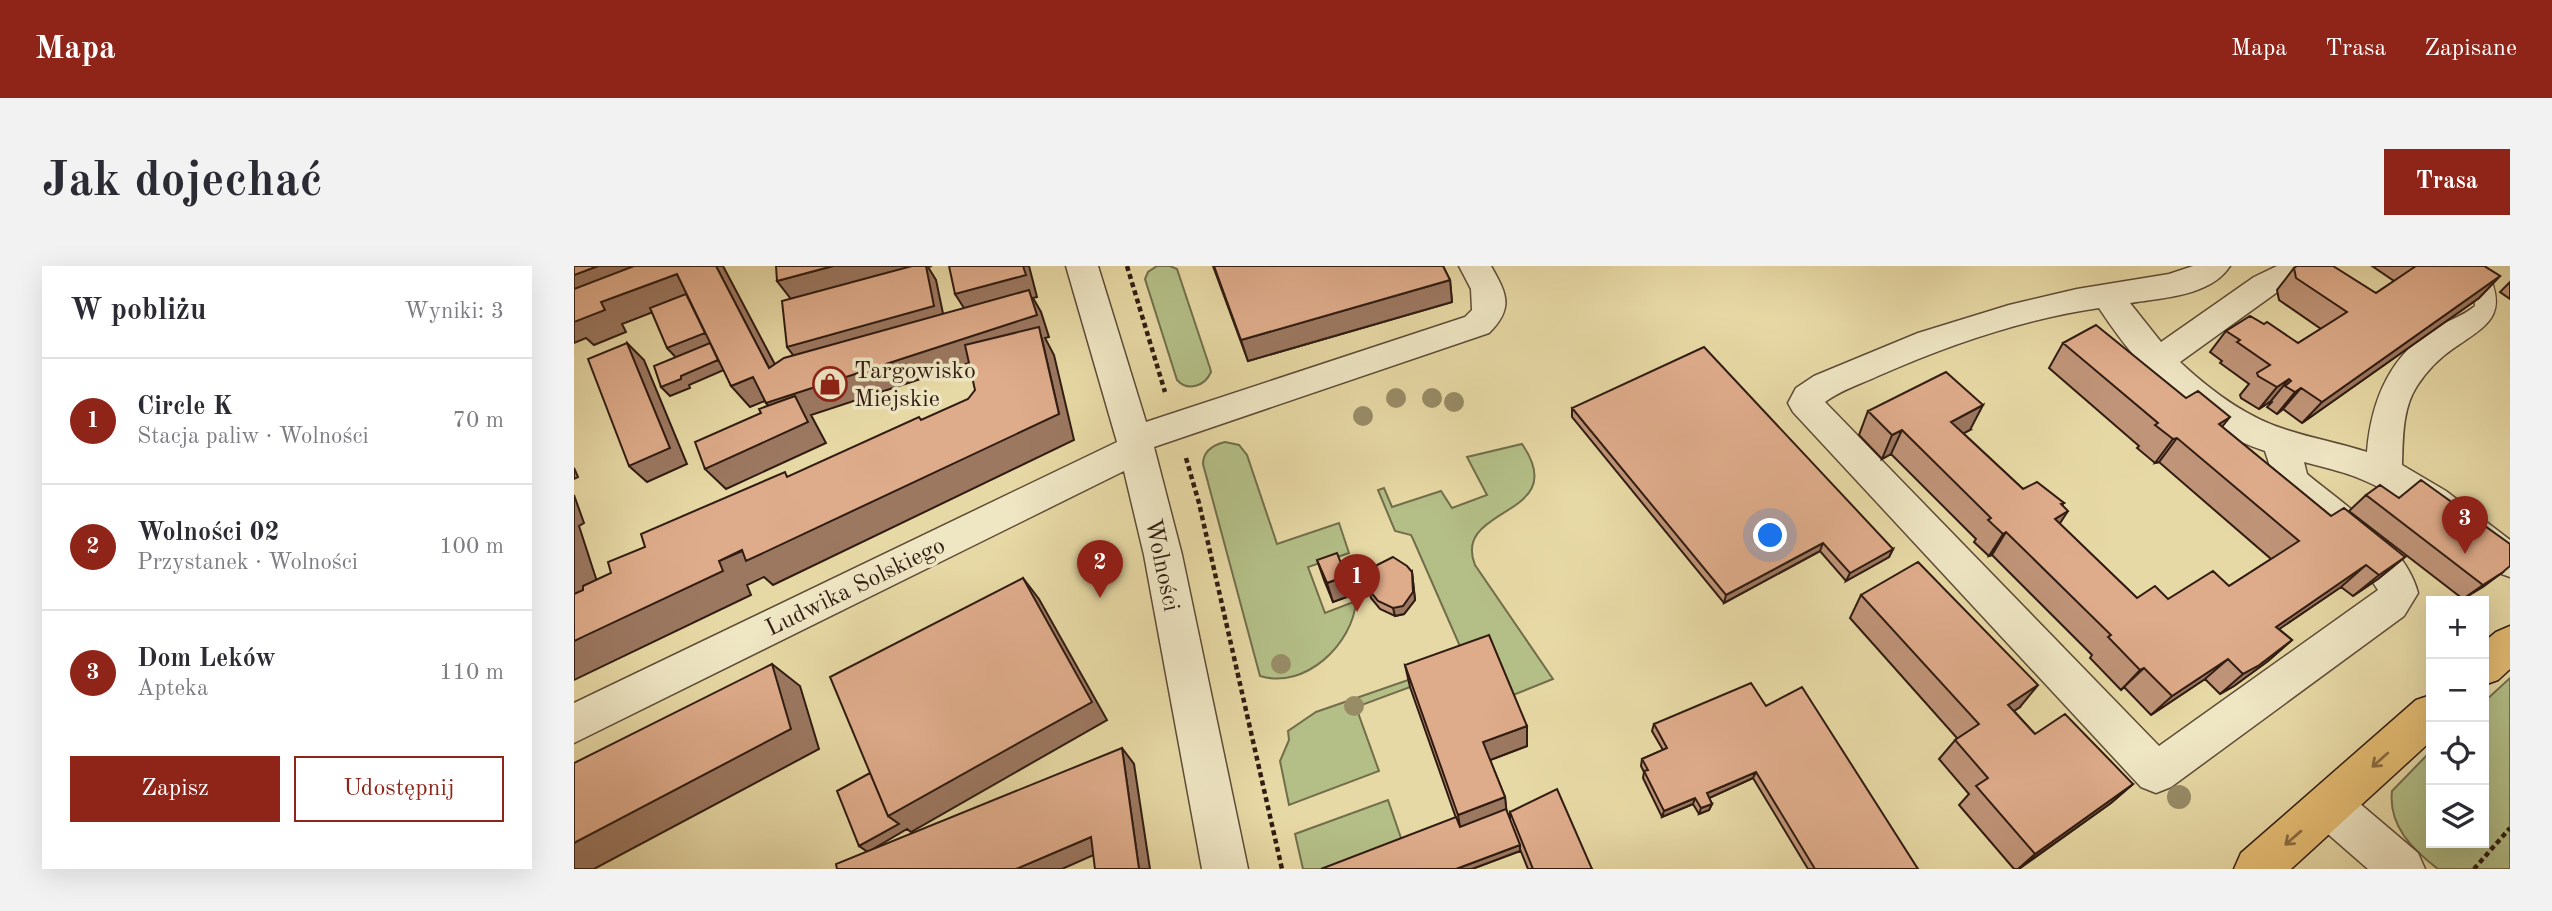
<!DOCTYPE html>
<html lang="pl">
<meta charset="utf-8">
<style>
body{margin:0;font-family:"Old Standard TT",serif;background:#f2f2f3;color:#2b2b33}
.controls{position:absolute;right:21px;bottom:21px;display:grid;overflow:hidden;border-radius:0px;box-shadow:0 7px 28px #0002}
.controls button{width:63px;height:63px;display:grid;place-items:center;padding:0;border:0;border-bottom:2px solid #e1e1e2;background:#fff;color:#2b2b33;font:35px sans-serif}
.you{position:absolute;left:1197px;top:270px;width:24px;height:24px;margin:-18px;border:5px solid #fff;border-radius:50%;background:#1a73e8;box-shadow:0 0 0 10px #1a73e833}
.badge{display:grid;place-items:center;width:46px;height:46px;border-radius:50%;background:#8f2418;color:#fff;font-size:23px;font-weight:700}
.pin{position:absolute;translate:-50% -58px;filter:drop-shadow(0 2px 4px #0008)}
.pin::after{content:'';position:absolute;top:37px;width:24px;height:21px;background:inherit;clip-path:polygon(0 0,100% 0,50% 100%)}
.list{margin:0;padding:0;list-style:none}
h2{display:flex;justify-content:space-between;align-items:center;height:91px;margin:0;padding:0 28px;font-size:30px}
h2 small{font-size:23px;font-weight:400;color:#7c7c81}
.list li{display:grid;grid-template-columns:46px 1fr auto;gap:21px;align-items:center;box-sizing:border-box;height:126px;padding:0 28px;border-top:2px solid #e1e1e2}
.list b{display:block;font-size:26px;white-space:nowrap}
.list p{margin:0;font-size:23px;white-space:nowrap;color:#7c7c81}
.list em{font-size:23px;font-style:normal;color:#7c7c81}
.actions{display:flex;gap:14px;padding:21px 28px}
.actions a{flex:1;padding:16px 0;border:2px solid #8f2418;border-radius:0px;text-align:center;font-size:24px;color:#8f2418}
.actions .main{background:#8f2418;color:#fff}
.icon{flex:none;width:38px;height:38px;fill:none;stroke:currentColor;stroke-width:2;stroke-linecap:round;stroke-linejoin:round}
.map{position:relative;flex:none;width:1936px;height:603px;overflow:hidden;border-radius:0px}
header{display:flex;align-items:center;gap:42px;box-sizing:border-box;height:98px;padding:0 35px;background:#8f2418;color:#fff}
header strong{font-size:33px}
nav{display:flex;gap:38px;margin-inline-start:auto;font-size:24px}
.intro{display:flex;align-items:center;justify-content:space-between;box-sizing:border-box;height:168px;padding:0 42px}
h1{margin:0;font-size:49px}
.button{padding:18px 32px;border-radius:0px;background:#8f2418;color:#fff;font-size:24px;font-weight:700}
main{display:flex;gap:42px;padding:0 42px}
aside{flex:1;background:#fff;border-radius:0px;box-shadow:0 7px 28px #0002}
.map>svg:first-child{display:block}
</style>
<header>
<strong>Mapa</strong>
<nav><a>Mapa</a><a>Trasa</a><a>Zapisane</a></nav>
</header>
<div class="intro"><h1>Jak dojechać</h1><a class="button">Trasa</a></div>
<main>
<aside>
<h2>W pobliżu<small>Wyniki: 3</small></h2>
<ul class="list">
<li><span class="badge">1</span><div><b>Circle K</b><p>Stacja paliw · Wolności</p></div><em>70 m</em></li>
<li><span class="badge">2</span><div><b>Wolności 02</b><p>Przystanek · Wolności</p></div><em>100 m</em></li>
<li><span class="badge">3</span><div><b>Dom Leków</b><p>Apteka</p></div><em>110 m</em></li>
</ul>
<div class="actions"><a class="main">Zapisz</a><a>Udostępnij</a></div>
</aside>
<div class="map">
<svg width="1936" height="603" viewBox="0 0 1936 603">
<rect width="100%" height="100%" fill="#e7d9a5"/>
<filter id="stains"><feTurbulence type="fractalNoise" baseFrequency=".00286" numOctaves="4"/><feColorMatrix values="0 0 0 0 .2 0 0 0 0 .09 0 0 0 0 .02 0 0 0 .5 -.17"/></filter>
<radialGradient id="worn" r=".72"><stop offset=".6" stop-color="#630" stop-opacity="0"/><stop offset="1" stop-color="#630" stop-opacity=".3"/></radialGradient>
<path fill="#b4bf87" stroke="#726e4c" stroke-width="2" d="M583,0H596L603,3L636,102L637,106C631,120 614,126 603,114L571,13L574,6Z
M651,176L665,179L673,189L703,278L765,257L775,287L734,301L751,347L782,335C779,378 731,424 686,410L629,198C629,185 639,179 651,176Z
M948,178C999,252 877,239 901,299L979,413L934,431L917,391L782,441L805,505L715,539L706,495L715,474L714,465L742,446L892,394L839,273L837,269L821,265L804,224L810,222L818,241L867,225L878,242L913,229L893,191Z
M1936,412V603H1864C1839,584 1814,560 1818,525L1857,485V577H1910V436Z
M814,534L829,578L764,603H729L721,568Z"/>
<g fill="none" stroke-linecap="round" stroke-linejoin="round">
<g stroke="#5e4b37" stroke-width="3">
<path id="minor" d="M492,0H524L572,156L891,51L898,44L897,23L885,0H917C933,28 940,42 915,67L580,181L608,289L674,603H628L570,289L550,205L0,477V437L543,176Z
M1619,0H1656C1637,30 1588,32 1556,37L1587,76L1680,11L1703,0H1746L1741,8L1702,27L1606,96C1636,124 1670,150 1710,163C1737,172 1765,177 1793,186C1797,137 1814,92 1858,64C1872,55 1888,51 1901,40L1900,27L1874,0H1911C1936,49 1915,58 1880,82C1865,92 1852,106 1843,120C1828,143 1829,173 1828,199L1872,225L1936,274V311L1922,306C1882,276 1844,239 1798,218C1776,207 1753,202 1730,196L1733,208C1770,239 1832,278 1844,327L1830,350L1597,521L1582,527L1567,521L1219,146L1214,137L1222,122L1240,110L1344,67L1435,39L1503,23L1595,8ZM1525,42C1565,103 1619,162 1691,185L1704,225L1785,296L1804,324L1585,480L1251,136C1267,124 1287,118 1304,110C1374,79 1449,53 1525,42Z
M1755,519L1771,525L1844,587L1851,603H1794L1739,555L1733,540L1739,525Z"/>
</g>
<g stroke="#301c12" stroke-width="3">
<path id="major" d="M1936,360V403L1924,414L1910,419V376L1922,366Z
M1857,429V475L1717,603H1660L1667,587L1842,434Z"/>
</g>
<path stroke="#301c12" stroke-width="4.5" stroke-dasharray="5 3.5" stroke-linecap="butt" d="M553,0L591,126
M612,192L625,237L708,603
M1900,603L1936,562"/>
<use href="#minor" fill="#efe6c4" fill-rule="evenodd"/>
<use href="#major" fill="#e4bc72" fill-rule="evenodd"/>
</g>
<g fill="#988c67">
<circle cx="822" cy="132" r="10"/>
<circle cx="858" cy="132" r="10"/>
<circle cx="880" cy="136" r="10"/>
<circle cx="789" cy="150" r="10"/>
<circle cx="707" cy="398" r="10"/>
<circle cx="780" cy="440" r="10"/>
<circle cx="1605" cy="531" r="12"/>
</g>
<path fill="#c09478" stroke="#301c12" stroke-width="2" d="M639,0H869L876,14L878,36L674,95Z
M1798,0H1910L1926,10L1905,32L1728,157L1709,143L1703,148L1693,141L1698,136L1697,135L1685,143L1667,132L1666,129L1675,118L1646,97L1648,95L1636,86L1652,65L1690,58L1724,77L1747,63L1705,34L1703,24L1720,2L1802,27L1820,15Z
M1936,16V33L1926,26Z
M1489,77L1648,161L1757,250L1831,291L1804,313L1779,330L1767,321L1705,363L1718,374L1694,395L1660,420L1646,428L1631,413L1577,449L1550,421L1547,424L1516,392L1518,389L1418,289L1415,290L1400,276L1402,273L1317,188L1308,193L1285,169L1294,145L1396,164L1389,167L1449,223L1490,237L1488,239L1486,258L1563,332L1594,333L1655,320L1697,293L1585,196L1581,197L1563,182L1565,180L1475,102Z
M998,142L1319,283L1315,291L1272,315L1246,285L1150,337L998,151Z
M1792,229L1929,306L1889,333L1775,245Z
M743,294L778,329L759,336L750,314Z
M838,306L841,334L830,348L821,350L806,343L797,332L795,324Z
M1287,329L1446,441L1440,445L1461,468L1559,518L1537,537L1445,603H1440L1385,539L1395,528L1365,493L1383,472L1276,352Z
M831,399L953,460V480L916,494L931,531L932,543L936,554V546L1018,603H954L946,583V585L898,603L882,552L836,421Z
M1192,440L1344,603H1234L1179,512L1135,532L1138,538L1135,544L1125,548L1119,538L1088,551L1069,512L1070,506L1067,500L1068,493L1089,484L1078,465L1080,458Z"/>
<path fill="#9c7861" stroke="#301c12" stroke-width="2" d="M24,0H104L0,40V9Z
M142,0H149L214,123L195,102Z
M259,0H358L354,1L362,14L371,57L226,98L213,81L220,37L203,15Z
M449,0H455L463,31L459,32L467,46L475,71L471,72L480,89L500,174L199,319L190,311L173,319L177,329L0,414V375L145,295L485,148L468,73L237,149L252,177L152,223L131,203L211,158L192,137L395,50L381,28Z
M103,8L152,103L115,119L116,122L96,130L87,121L107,110L109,99L93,82L115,32L48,58L52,66L20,79L12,72L0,77V55L27,36Z
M1926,10L1905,32L1728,157L1748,136Z
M876,14L878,36L674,95L667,74Z
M53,77L70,94L113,198L73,216L55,200Z
M179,111L198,132L176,141L157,120Z
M1715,113L1697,135L1685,143L1703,121Z
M1727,122L1709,143L1703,148L1721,126Z
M1409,139L1396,164L1366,180L1377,156Z
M1656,151L1636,176L1645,158Z
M1328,164L1317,188L1308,193L1318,169Z
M1603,172L1585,196L1581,197L1599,173Z
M0,202L4,211L0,213Z
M0,229L10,257L5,260L29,334L0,343Z
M1494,245L1479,268L1481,253Z
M1432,266L1418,289L1415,290L1429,268Z
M1249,277L1246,285L1150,337L1152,329Z
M1319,283L1315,291L1272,315L1276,307Z
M1831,291L1804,313L1779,330L1805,309Z
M1792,299L1767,321L1679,381L1702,361Z
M838,306L841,334L830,348L821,350L819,342Z
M1929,306L1909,321L1889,333L1909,319Z
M772,310L778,329L759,336L753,317Z
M449,312L465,333L533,454L337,566L333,563L294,586L285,580L314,550Z
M1718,374L1694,395L1660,420L1646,428L1669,408Z
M1654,393L1631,413L1577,449L1598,430Z
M198,398L226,420L245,483L20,603H0V577Z
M1570,402L1550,421L1547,424L1566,404Z
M1464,419L1446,441L1417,460L1434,439Z
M953,460V480L911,496L909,476Z
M548,482L560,498L576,603H565Z
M1182,506L1179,512L1131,534L1133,527Z
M1559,518L1537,537L1444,603L1461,588Z
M931,531L933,549L887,567L884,549Z
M1121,532L1119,538L1088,551L1090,545Z
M1138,538L1135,544L1125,548L1127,542Z
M517,571L531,584L488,603H442Z
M946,579V585L898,603H882Z"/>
<path fill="#dfac8b" stroke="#301c12" stroke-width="2" d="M0,0H24L0,9Z
M60,0H142L195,102L210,92L455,24L463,49L192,137L179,111L157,120L103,8L27,36L31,44L0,56V23Z
M202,0H259L203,15Z
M338,0H352L360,40L213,81L208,35Z
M375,0H449L452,9L381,28Z
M640,0H869L876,14L667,74Z
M1723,0H1759L1802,27L1842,0H1910L1926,10L1748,136L1727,122L1721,126L1711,120L1717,115L1715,113L1703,121L1684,110L1683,107L1696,99L1663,76L1666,74L1652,65L1676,50L1690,58L1693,56L1724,77L1773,46L1722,12L1720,2Z
M112,28L131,67L93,82L76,42Z
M1522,59L1612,132L1624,125L1656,151L1645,158L1757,250L1770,242L1831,291L1805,309L1792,299L1702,361L1718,374L1684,400L1669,408L1654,393L1598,430L1570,402L1566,404L1534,371L1537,369L1432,266L1429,268L1414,254L1417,252L1328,164L1318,169L1294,145L1372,106L1409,139L1377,156L1449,223L1463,216L1490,237L1487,238L1494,245L1481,253L1563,332L1581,320L1594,333L1639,305L1655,320L1725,275L1603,172L1599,173L1581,159L1584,157L1489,77Z
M465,61L485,148L172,295L168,284L145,295L149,305L0,375V328L9,324V320L37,307L34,296L71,281L67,268L211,206L213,211L345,151L347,154L394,133L401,124L391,79Z
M53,77L96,182L55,200L14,93Z
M136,77L144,94L107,110V113L87,121L80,100Z
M1130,81L1319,283L1276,307L1249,277L1152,329L998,142Z
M221,130L234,156L131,203L121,176L187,147L185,143Z
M1847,214L1936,278V300L1929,306L1909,319L1792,229L1806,219L1825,232Z
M763,287L772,310L753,317L743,294Z
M819,291L833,300L838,306L839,326L829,340L819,342L804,335L795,324L796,313L803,299Z
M1344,296L1464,419L1434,439L1461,468L1491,448L1559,518L1461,588L1402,520L1414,512L1381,474L1405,458L1287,329Z
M449,312L518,436L314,550L256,411Z
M915,369L953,460L909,476L931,531L884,549L831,399Z
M198,398L217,463L0,577V497Z
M1177,417L1192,440L1228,421L1344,603H1241L1182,506L1133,527L1138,538L1127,542L1121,532L1090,545L1070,505L1074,504L1068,493L1093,482L1080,458Z
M548,482L565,603H521L517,571L442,603H263L262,598Z
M296,507L314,550L325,558L285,580L263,525Z
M983,523L1018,603H959L936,546Z
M932,543L946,579L882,603H747L882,551L886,561Z"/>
<defs><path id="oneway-shaft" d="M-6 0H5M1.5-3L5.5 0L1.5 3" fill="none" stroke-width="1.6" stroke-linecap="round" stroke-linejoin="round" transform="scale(1.75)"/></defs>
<g stroke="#8a6c42">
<use href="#oneway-shaft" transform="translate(1806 494) rotate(138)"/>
<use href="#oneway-shaft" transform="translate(1719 572) rotate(139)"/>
</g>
<defs>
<g id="shop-ring" transform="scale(1.75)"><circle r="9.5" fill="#efe6c4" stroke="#8f2418" stroke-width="1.5"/><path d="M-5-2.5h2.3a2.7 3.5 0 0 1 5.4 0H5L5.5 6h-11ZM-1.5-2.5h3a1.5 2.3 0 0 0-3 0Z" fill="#8f2418"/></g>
</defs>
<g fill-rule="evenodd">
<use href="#shop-ring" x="256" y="118"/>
</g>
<g text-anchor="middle" stroke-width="7" stroke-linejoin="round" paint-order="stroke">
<g font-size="24" fill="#301c12" stroke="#efe6c4" text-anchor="start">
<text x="280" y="112">Targowisko<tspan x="280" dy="28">Miejskie</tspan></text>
</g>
<g font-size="24" fill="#301c12" stroke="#efe6c4">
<text transform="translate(589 299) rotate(78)" y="8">Wolności</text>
<text transform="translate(281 320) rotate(-26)" y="8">Ludwika Solskiego</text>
</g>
</g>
<rect width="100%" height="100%" filter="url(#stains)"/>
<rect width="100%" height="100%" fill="url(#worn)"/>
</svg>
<div class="controls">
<button>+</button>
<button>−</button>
<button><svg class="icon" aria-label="locate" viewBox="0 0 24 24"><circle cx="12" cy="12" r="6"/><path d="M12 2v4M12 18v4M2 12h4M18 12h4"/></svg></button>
<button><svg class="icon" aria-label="layers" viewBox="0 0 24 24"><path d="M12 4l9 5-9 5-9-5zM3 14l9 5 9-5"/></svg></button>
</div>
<div class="you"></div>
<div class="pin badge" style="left:783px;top:346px">1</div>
<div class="pin badge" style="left:526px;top:332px">2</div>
<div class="pin badge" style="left:1891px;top:288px">3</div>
</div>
</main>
